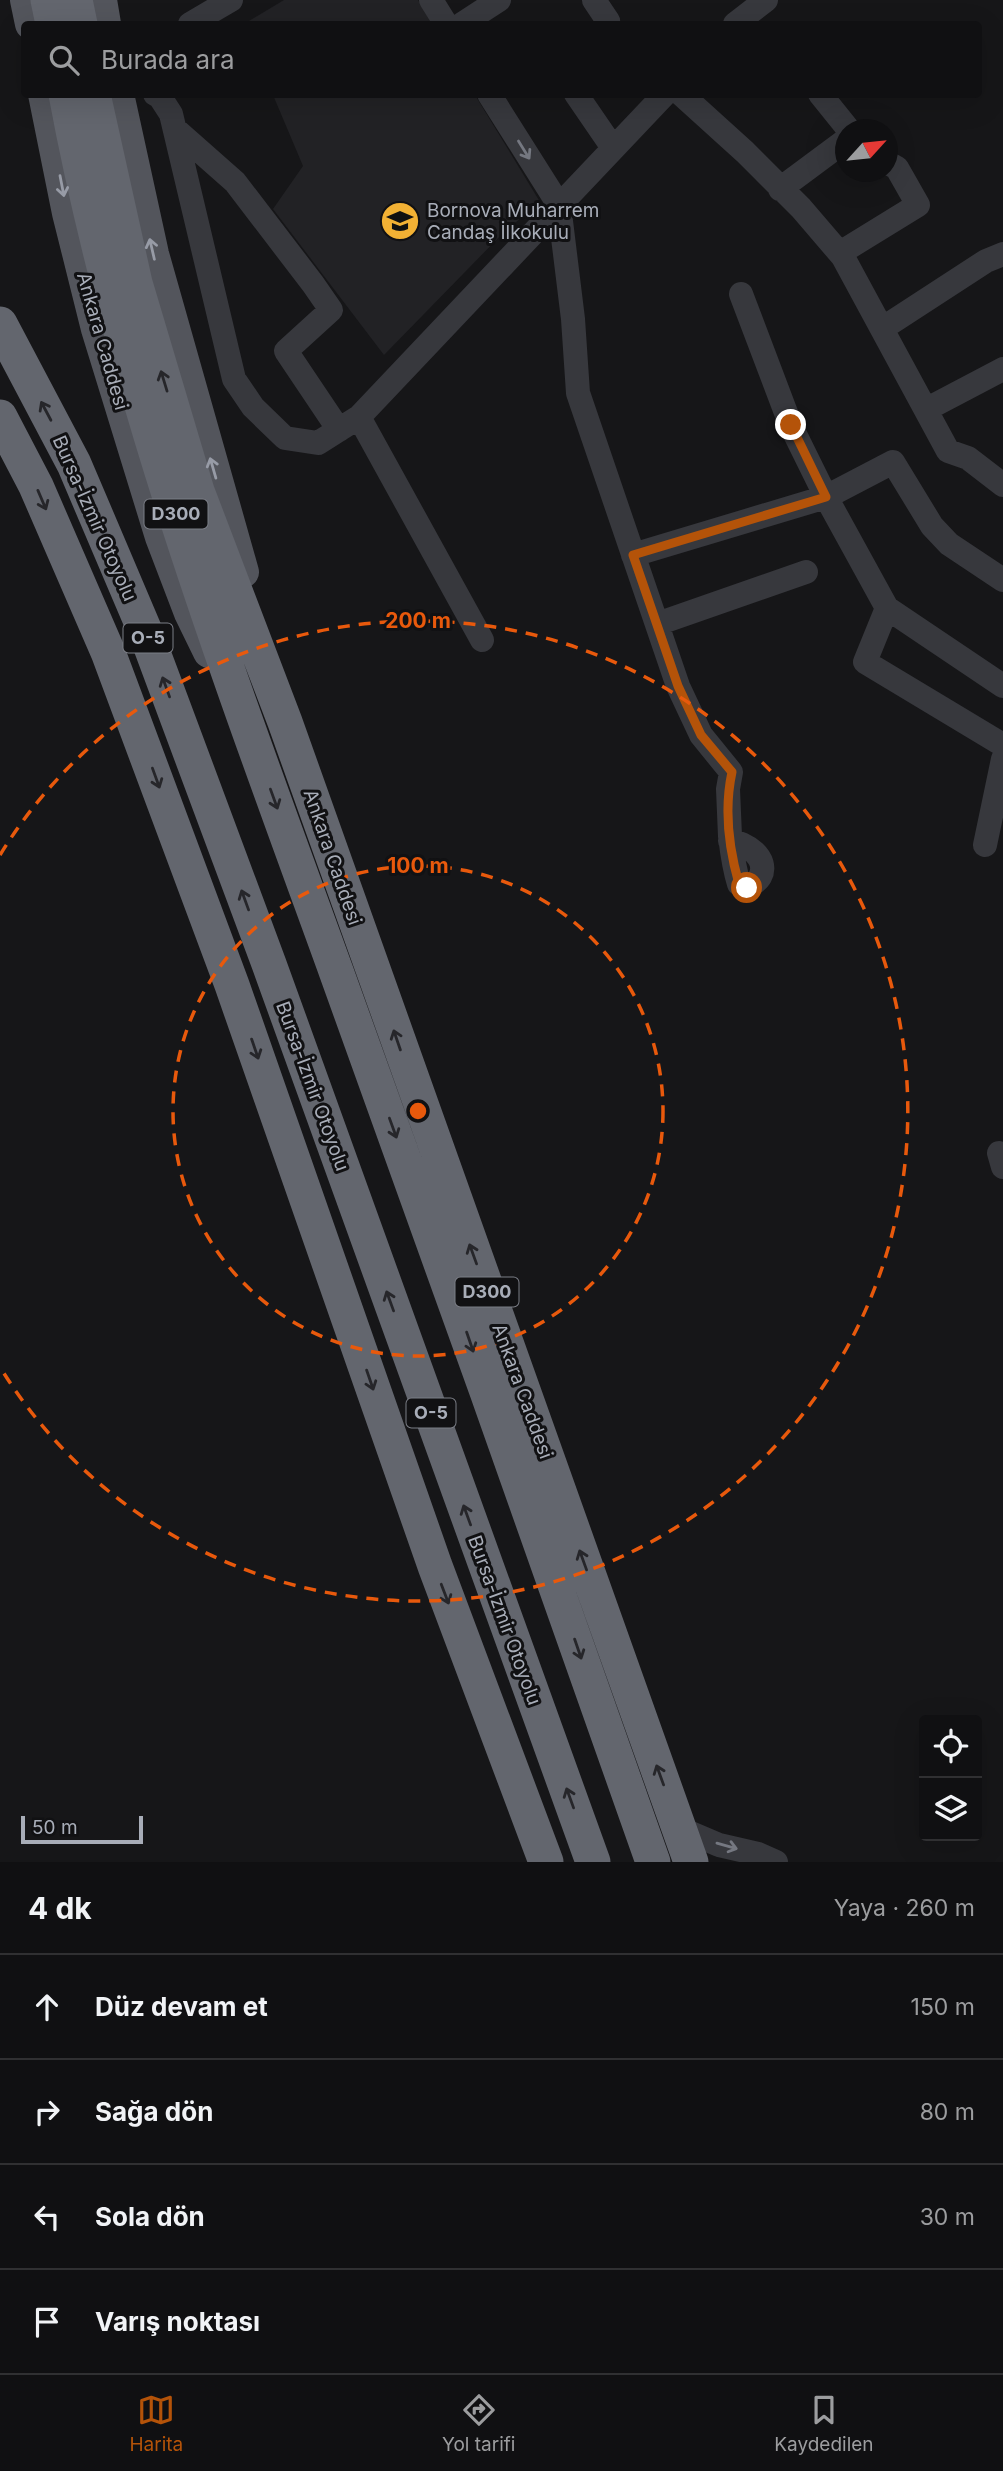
<!DOCTYPE html>
<html lang="tr">
<meta charset="utf-8">
<style>
body{margin:0;font-family:Inter,sans-serif;background:#19191b;color:#f1f3f6}
.controls{position:absolute;right:21px;bottom:21px;display:grid;overflow:hidden;border-radius:7px;box-shadow:0 7px 28px #0002}
.controls button{width:63px;height:63px;display:grid;place-items:center;padding:0;border:0;border-bottom:2px solid #303032;background:#101012;color:#f1f3f6;font:35px sans-serif}
.compass{position:absolute;left:835px;top:119px;width:63px;height:63px;border-radius:50%;background:#101012;box-shadow:0 7px 28px #0002;rotate:63deg}
.scale{position:absolute;left:21px;bottom:18px;width:122px;box-sizing:border-box;padding-left:7px;border:4px solid #a8adb8;border-top:0;font-size:19px;line-height:24px;white-space:nowrap;color:#a8adb8;-webkit-text-stroke:5px #111113;paint-order:stroke}
.stop{position:absolute;width:21px;height:21px;margin:-16px;border:5px solid #b45309;border-radius:50%;background:#fff}
.stop.end{background:#b45309;border-color:#fff;box-shadow:0 2px 7px #0008}
.list{margin:0;padding:0;list-style:none}
h2{display:flex;justify-content:space-between;align-items:center;height:91px;margin:0;padding:0 28px;font-size:30px}
h2 small{font-size:23px;font-weight:400;color:#9c9d9f}
.list li{display:grid;grid-template-columns:46px 1fr auto;gap:21px;align-items:center;box-sizing:border-box;height:105px;padding:0 28px;border-top:2px solid #303032}
.list b{display:block;font-size:26px;white-space:nowrap}
.list em{font-size:23px;font-style:normal;color:#9c9d9f}
.icon{flex:none;width:38px;height:38px;fill:none;stroke:currentColor;stroke-width:2;stroke-linecap:round;stroke-linejoin:round}
.map{position:relative;flex:none;width:1003px;height:1862px;overflow:hidden}
.search{position:absolute;background:#101012;box-shadow:0 7px 28px #0002;left:21px;right:21px;top:21px;height:77px;display:flex;align-items:center;gap:18px;box-sizing:border-box;padding:0 24px;border-radius:7px;color:#9c9d9f;font-size:26px}
.sheet{height:511px;background:#101012}
nav{display:flex;justify-content:space-around;align-items:center;box-sizing:border-box;height:98px;border-top:2px solid #303032;background:#101012;font-size:19px;color:#9c9d9f}
nav a{display:grid;justify-items:center;gap:4px}
nav .on{color:#b45309}
.map>svg:first-child{display:block}
</style>
<div class="map">
<svg width="1003" height="1862" viewBox="0 0 1003 1862">
<rect width="100%" height="100%" fill="#161618"/>
<path fill="#222225" d="M284,0H418L433,24H244Z
M273,95H475L540,202L504,232L384,355L273,209L303,166Z"/>
<g fill="none" stroke-linecap="round" stroke-linejoin="round">
<path stroke="#37383d" stroke-width="24" d="M431,0L446,24
M594,0L608,21L606,24
M190,24L231,0
M462,24L499,0
M735,24L766,0
M155,94L160,97L171,114L234,379L253,407L285,438L318,443L359,417L665,94
M489,94L559,205L573,319L578,393L678,686L701,735L731,772L728,789L730,836C732,853 734,868 739,884L747,888C751,885 758,881 760,877C770,858 745,842 730,841
M576,94L613,148
M681,94L745,152L801,208L843,257L948,451L968,458L1003,485
M820,94L849,130
M175,129L235,182L313,284L331,310L286,351L339,430
M780,189L846,140
M840,253L918,205L897,168L888,163
M741,294L791,426L826,497L887,608L1003,686
M883,328L986,261L1003,254
M927,409L1003,369
M359,417L482,640
M633,555L826,497L893,462L932,526L949,544L1003,580
M887,608L865,662L1003,745
M657,624L806,572
M985,845L1003,759
M999,1153L1003,1167
M679,1828L719,1845L758,1854L776,1862"/>
<path stroke="#53555c" stroke-width="32" d="M26,0L31,24
M101,0L105,24
M44,94L68,213L97,329L161,537L190,613L209,652
M118,94L153,254L243,572"/>
<path stroke="#63666e" stroke-width="35" d="M48,0L53,24
M75,0L80,24
M66,94C122,395 232,684 336,971C444,1267 548,1565 653,1862
M93,94L135,283L197,491L285,722L691,1862
M0,324L74,464L145,631L269,964L593,1862
M0,417L36,486L108,652L232,985L435,1566L546,1862"/>
</g>
<defs><path id="oneway-shaft" d="M-6 0H5M1.5-3L5.5 0L1.5 3" fill="none" stroke-width="1.6" stroke-linecap="round" stroke-linejoin="round" transform="scale(1.75)"/></defs>
<g stroke="#757881">
<use href="#oneway-shaft" transform="translate(524 150) rotate(58)"/>
<use href="#oneway-shaft" transform="translate(727 1846) rotate(16)"/>
</g>
<g stroke="#979ba6">
<use href="#oneway-shaft" transform="translate(62 186) rotate(79)"/>
<use href="#oneway-shaft" transform="translate(152 249) rotate(-103)"/>
<use href="#oneway-shaft" transform="translate(213 468) rotate(-106)"/>
</g>
<g stroke="#26262a">
<use href="#oneway-shaft" transform="translate(164 381) rotate(-107)"/>
<use href="#oneway-shaft" transform="translate(46 411) rotate(-118)"/>
<use href="#oneway-shaft" transform="translate(42 500) rotate(67)"/>
<use href="#oneway-shaft" transform="translate(166 687) rotate(-110)"/>
<use href="#oneway-shaft" transform="translate(156 778) rotate(70)"/>
<use href="#oneway-shaft" transform="translate(274 799) rotate(70)"/>
<use href="#oneway-shaft" transform="translate(245 900) rotate(-110)"/>
<use href="#oneway-shaft" transform="translate(397 1040) rotate(-109)"/>
<use href="#oneway-shaft" transform="translate(255 1049) rotate(71)"/>
<use href="#oneway-shaft" transform="translate(393 1128) rotate(70)"/>
<use href="#oneway-shaft" transform="translate(473 1254) rotate(-110)"/>
<use href="#oneway-shaft" transform="translate(390 1301) rotate(-110)"/>
<use href="#oneway-shaft" transform="translate(470 1342) rotate(71)"/>
<use href="#oneway-shaft" transform="translate(370 1380) rotate(71)"/>
<use href="#oneway-shaft" transform="translate(467 1515) rotate(-110)"/>
<use href="#oneway-shaft" transform="translate(583 1560) rotate(-110)"/>
<use href="#oneway-shaft" transform="translate(445 1594) rotate(69)"/>
<use href="#oneway-shaft" transform="translate(578 1649) rotate(71)"/>
<use href="#oneway-shaft" transform="translate(660 1775) rotate(-110)"/>
<use href="#oneway-shaft" transform="translate(570 1798) rotate(-110)"/>
</g>
<g fill="none" stroke-linecap="round" stroke-linejoin="round">
<path stroke="#b45309" stroke-width="9" d="M747,888L739,884C729,849 724,809 732,772L701,735L678,686L633,555L826,497L791,425"/>
</g>
<g fill="none" stroke="#e8590c" stroke-width="3.5" stroke-dasharray="12 9">
<circle cx="418" cy="1111" r="245"/>
<path d="M0 855A490 490 0 1 1 0 1367"/>
</g>
<defs>
<g id="school-disc" transform="scale(2.0125)"><circle r="9.5" fill="#f2b134" stroke="#111113"/><path d="M0-5L7-2L0 1L-7-2ZM-4 1L0 2.5L4 1V4Q0 6-4 4Z" fill="#111"/></g>
</defs>
<g fill-rule="evenodd">
<use href="#school-disc" x="400" y="221"/>
</g>
<g text-anchor="middle" stroke-width="6" stroke-linejoin="round" paint-order="stroke">
<g fill="#111113" stroke="#7b7e86" stroke-width="2">
<rect x="144.5" y="499.5" width="63" height="29" rx="5"/>
<rect x="123.5" y="623.5" width="49" height="29" rx="5"/>
<rect x="455.5" y="1277.5" width="63" height="29" rx="5"/>
<rect x="406.5" y="1398.5" width="49" height="29" rx="5"/>
</g>
<g font-size="18" font-weight="bold" fill="#a8adb8">
<text x="176" y="520">D300</text>
<text x="148" y="644">O-5</text>
<text x="487" y="1298">D300</text>
<text x="431" y="1419">O-5</text>
</g>
<g font-size="19" fill="#a8adb8" stroke="#111113" text-anchor="start">
<text x="427" y="217">Bornova Muharrem<tspan x="427" dy="22">Candaş İlkokulu</tspan></text>
</g>
<g font-size="19" fill="#a8adb8" stroke="#111113">
<text transform="translate(103 341) rotate(74)" y="7">Ankara Caddesi</text>
<text transform="translate(95 518) rotate(66)" y="7">Bursa-İzmir Otoyolu</text>
<text transform="translate(333 857) rotate(71)" y="7">Ankara Caddesi</text>
<text transform="translate(313 1086) rotate(70)" y="7">Bursa-İzmir Otoyolu</text>
<text transform="translate(523 1391) rotate(70)" y="7">Ankara Caddesi</text>
<text transform="translate(505 1620) rotate(70)" y="7">Bursa-İzmir Otoyolu</text>
</g>
</g>
<circle cx="418" cy="1111" r="10" fill="#e8590c" stroke="#111113" stroke-width="3.5"/>
<g font-size="21" text-anchor="middle" font-weight="bold" fill="#e8590c" stroke="#111113" stroke-width="6" stroke-linejoin="round" paint-order="stroke">
<text x="418" y="628">200 m</text>
<text x="418" y="873">100 m</text>
</g>
</svg>
<div class="controls">
<button><svg class="icon" aria-label="locate" viewBox="0 0 24 24"><circle cx="12" cy="12" r="6"/><path d="M12 2v4M12 18v4M2 12h4M18 12h4"/></svg></button>
<button><svg class="icon" aria-label="layers" viewBox="0 0 24 24"><path d="M12 4l9 5-9 5-9-5zM3 14l9 5 9-5"/></svg></button>
</div>
<svg class="compass" viewBox="-18 -18 36 36"><path d="M0-13l5 13h-10z" fill="#e53935"/><path d="M0 13l5-13h-10z" fill="#9c9d9f"/></svg>
<div class="scale">50 m</div>
<div class="stop" style="left:747px;top:888px"></div>
<div class="stop end" style="left:791px;top:425px"></div>
<div class="search"><svg class="icon" aria-label="search" viewBox="0 0 24 24"><circle cx="10" cy="10" r="6"/><path d="M15 15l6 6"/></svg>Burada ara</div>
</div>
<section class="sheet">
<h2>4 dk<small>Yaya · 260 m</small></h2>
<ul class="list">
<li><svg class="icon" aria-label="ahead" viewBox="0 0 24 24"><path d="M12 20V5M6 11l6-6 6 6"/></svg><div><b>Düz devam et</b></div><em>150 m</em></li>
<li><svg class="icon" aria-label="right" viewBox="0 0 24 24"><path d="M7 20v-9h11M14 6l5 5-5 5"/></svg><div><b>Sağa dön</b></div><em>80 m</em></li>
<li><svg class="icon" aria-label="left" viewBox="0 0 24 24"><path d="M17 20v-9H6M10 6l-5 5 5 5"/></svg><div><b>Sola dön</b></div><em>30 m</em></li>
<li><svg class="icon" aria-label="arrive" viewBox="0 0 24 24"><path d="M6 21V4h12l-3 4 3 4H6"/></svg><div><b>Varış noktası</b></div></li>
</ul>
</section>
<nav>
<a class="on"><svg class="icon" aria-label="map" viewBox="0 0 24 24"><path d="M3 6l6-2 6 2 6-2v14l-6 2-6-2-6 2zM9 4v14M15 6v14"/></svg>Harita</a>
<a><svg class="icon" aria-label="directions" viewBox="0 0 24 24"><path d="M12 3l9 9-9 9-9-9zM9 14v-3h6M13 9l2 2-2 2"/></svg>Yol tarifi</a>
<a><svg class="icon" aria-label="saved" viewBox="0 0 24 24"><path d="M7 4h10v16l-5-4-5 4z"/></svg>Kaydedilen</a>
</nav>
